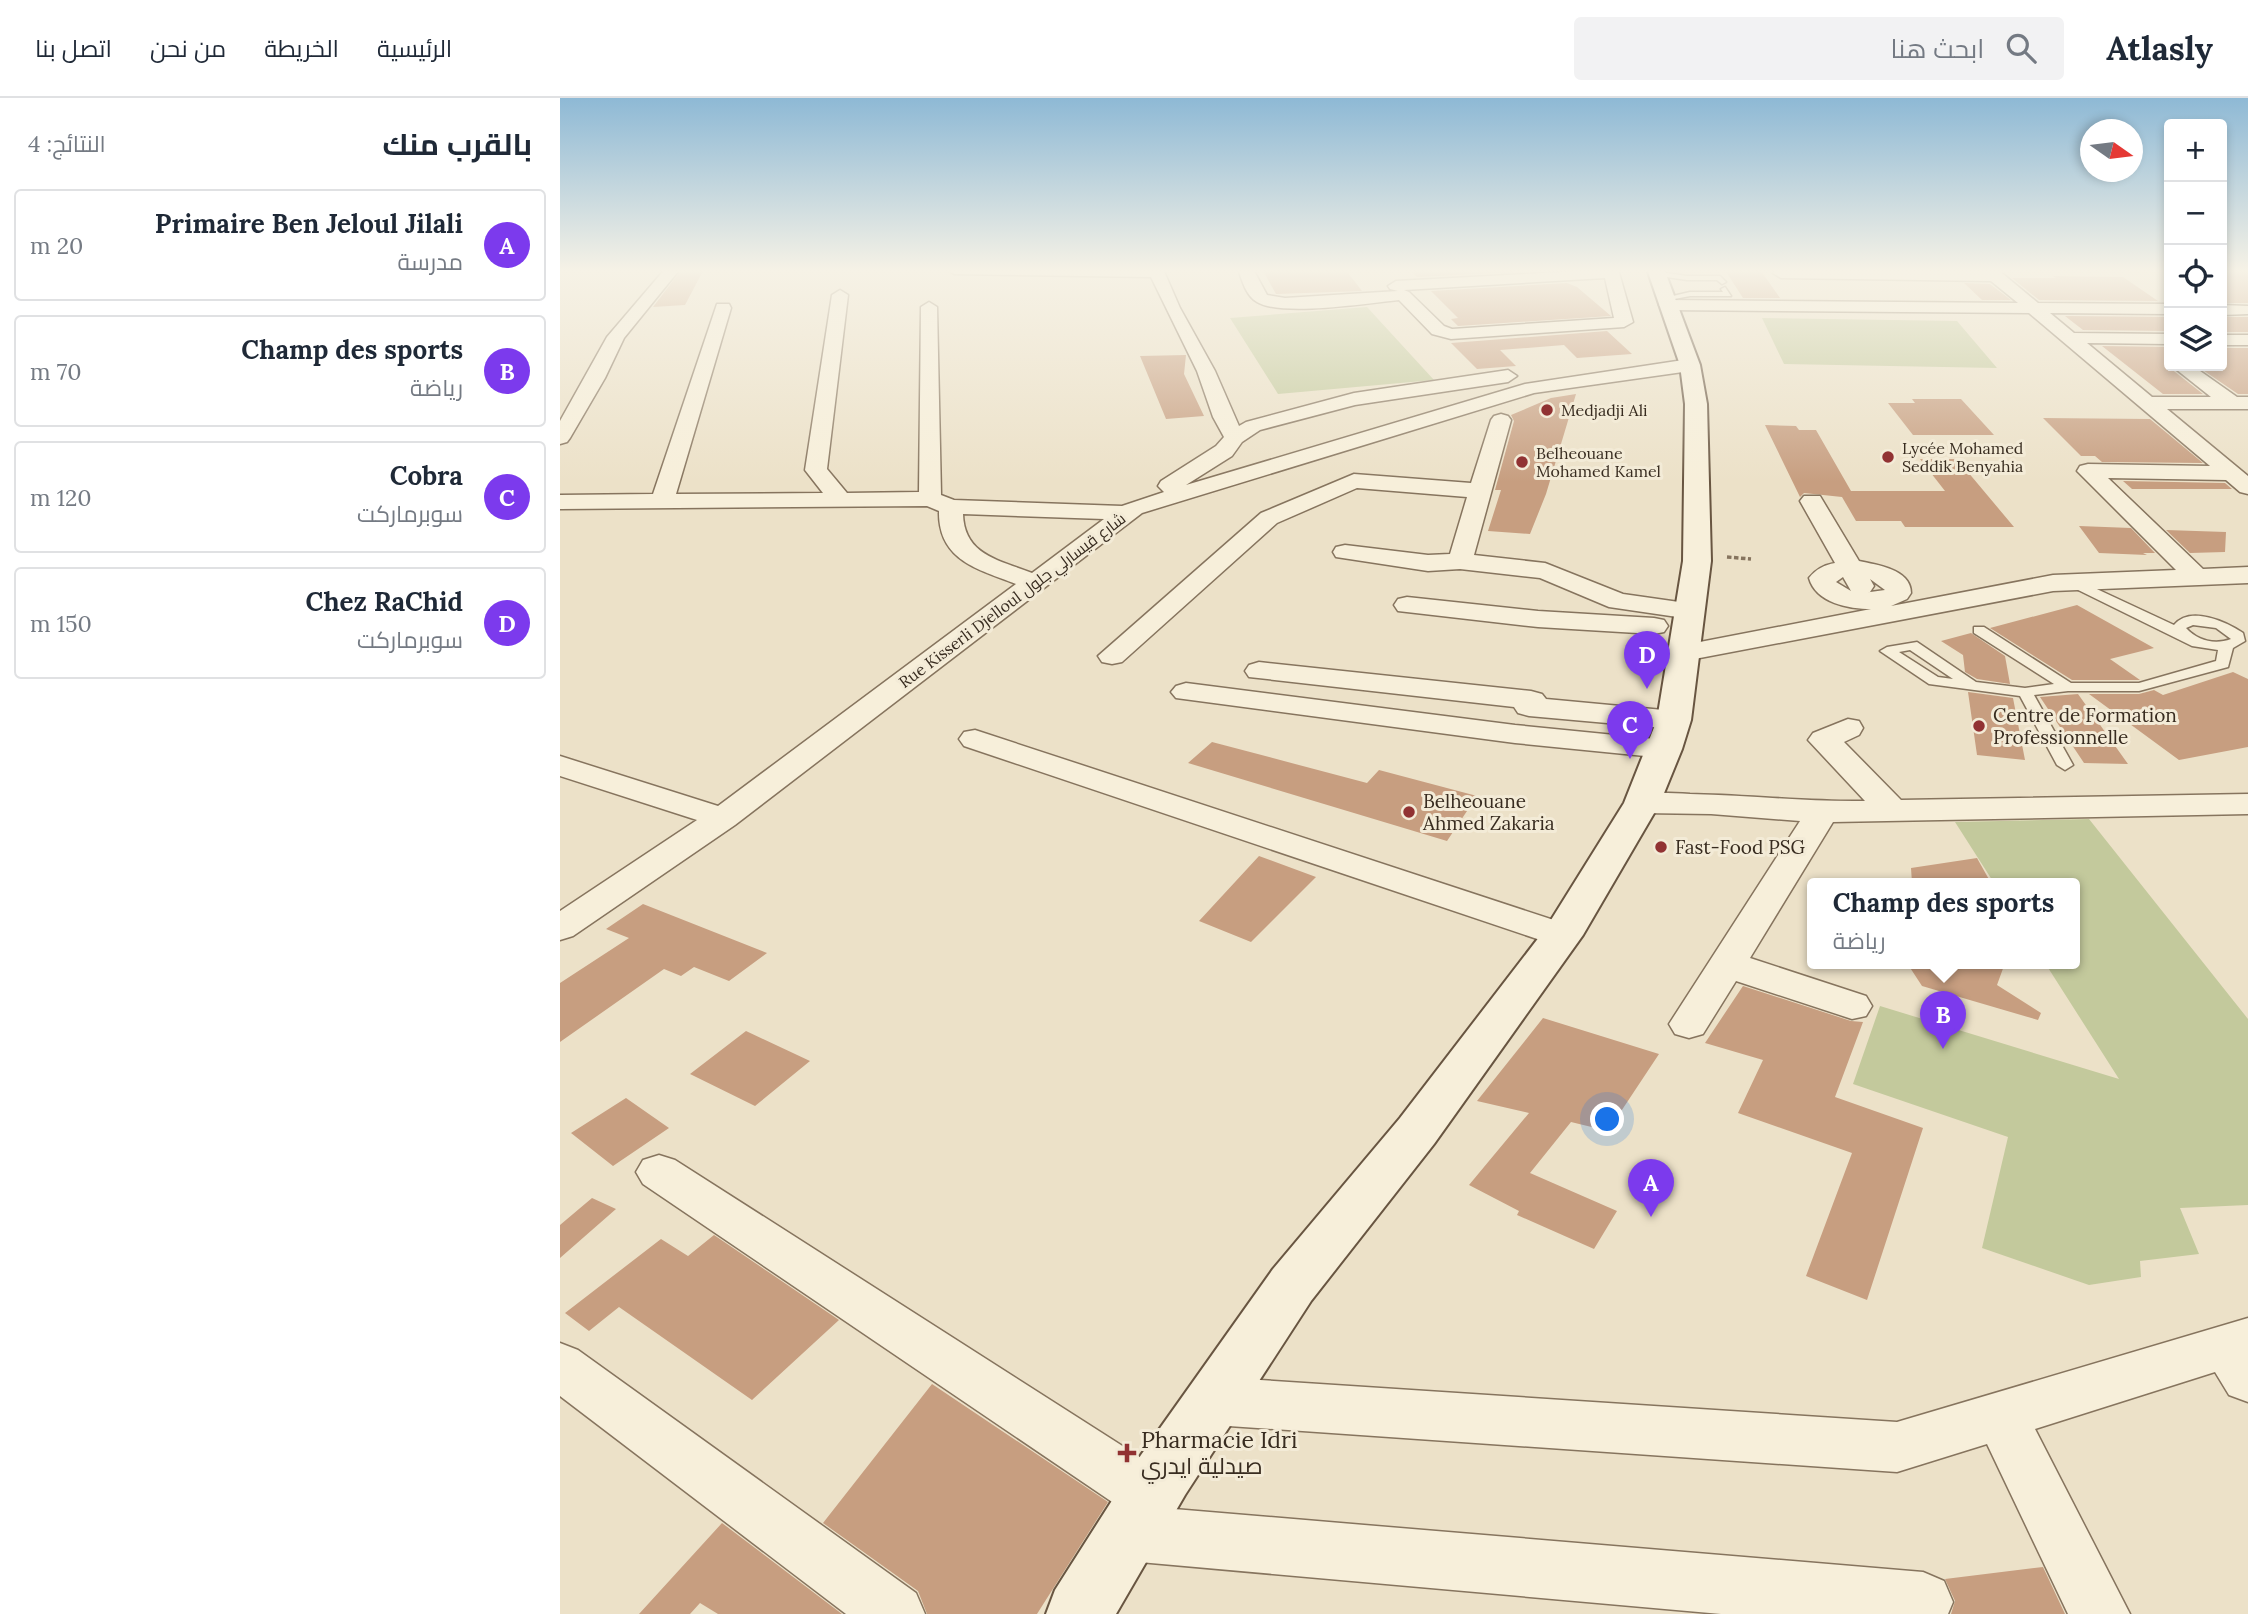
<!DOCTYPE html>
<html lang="ar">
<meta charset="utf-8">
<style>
body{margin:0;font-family:Lora,Cairo,serif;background:#f2f2f3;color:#1f2937;direction:rtl}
.controls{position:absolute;right:21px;top:21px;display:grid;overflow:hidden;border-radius:7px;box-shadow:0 4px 10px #0003}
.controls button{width:63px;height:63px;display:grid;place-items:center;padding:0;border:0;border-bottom:2px solid #e0e1e3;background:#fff;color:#1f2937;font:35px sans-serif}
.compass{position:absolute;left:1520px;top:21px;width:63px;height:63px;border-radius:50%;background:#fff;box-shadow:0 4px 10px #0003;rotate:104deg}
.you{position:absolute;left:1048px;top:1022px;width:24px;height:24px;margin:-18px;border:5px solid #fff;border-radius:50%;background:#1a73e8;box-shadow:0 0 0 10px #1a73e833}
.badge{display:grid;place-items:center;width:46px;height:46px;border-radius:50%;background:#7c3aed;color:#fff;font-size:23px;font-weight:700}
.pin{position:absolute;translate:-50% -58px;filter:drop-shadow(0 2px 4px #0008)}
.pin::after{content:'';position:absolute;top:37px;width:24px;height:21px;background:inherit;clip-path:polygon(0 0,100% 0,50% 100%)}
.popup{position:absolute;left:1247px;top:780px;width:273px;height:91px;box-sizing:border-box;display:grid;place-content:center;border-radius:7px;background:#fff;filter:drop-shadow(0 2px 5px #0005);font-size:23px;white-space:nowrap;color:#747a83}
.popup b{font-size:26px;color:#1f2937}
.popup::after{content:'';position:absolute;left:50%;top:100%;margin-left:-14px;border:14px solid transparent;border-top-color:#fff}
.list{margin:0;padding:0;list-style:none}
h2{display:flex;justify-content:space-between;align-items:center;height:91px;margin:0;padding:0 28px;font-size:30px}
h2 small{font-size:23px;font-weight:400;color:#747a83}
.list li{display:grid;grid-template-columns:46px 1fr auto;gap:21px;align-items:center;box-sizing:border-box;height:112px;margin:0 14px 14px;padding:0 14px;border:2px solid #e0e1e3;border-radius:7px}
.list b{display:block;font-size:26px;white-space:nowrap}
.list p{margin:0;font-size:23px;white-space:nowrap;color:#747a83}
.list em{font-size:23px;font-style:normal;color:#747a83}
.icon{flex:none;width:38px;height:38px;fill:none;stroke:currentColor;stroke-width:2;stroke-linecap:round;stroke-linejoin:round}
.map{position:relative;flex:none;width:1688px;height:1516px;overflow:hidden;direction:ltr}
header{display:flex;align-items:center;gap:42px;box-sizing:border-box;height:98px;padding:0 35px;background:#fff;border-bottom:2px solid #e0e1e3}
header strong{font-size:33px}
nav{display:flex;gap:38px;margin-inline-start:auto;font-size:24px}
.search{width:490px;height:63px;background:#f2f2f3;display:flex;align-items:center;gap:18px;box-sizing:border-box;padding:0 24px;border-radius:7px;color:#747a83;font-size:26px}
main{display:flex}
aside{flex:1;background:#fff}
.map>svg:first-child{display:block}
</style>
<header>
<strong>Atlasly</strong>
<div class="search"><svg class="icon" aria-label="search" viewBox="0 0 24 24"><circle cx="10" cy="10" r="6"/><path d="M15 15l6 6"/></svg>ابحث هنا</div>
<nav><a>الرئيسية</a><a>الخريطة</a><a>من نحن</a><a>اتصل بنا</a></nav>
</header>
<main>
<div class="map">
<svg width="1688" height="1516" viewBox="0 0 1688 1516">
<rect width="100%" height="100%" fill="#ece1c8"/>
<path fill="#c3c99c" d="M807,209L874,282L718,296L670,220Z
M1202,220L1397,223L1437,270L1224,266Z
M1529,721L1688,921V1107L1620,1110L1639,1156L1580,1163L1581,1179L1529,1187L1422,1150L1448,1039L1293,986L1320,908L1559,981L1485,865H1514V785H1434L1395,724Z"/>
<path fill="#c79e80" d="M122,171H144L125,207L93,209Z
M702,171H785L802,193L716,196Z
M849,171H990L991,172L857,179Z
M1662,171H1688V205H1662Z
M1165,172L1201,173L1220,200H1183Z
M1493,178L1563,179L1598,203L1479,202L1452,180H1496Z
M1007,185L1017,189L1051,218L898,228L891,221L898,220L871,193Z
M1404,185L1430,186L1451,202H1422Z
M1505,218L1609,219V233L1523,232Z
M1662,219H1688V234H1662Z
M1047,233L1072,256L1017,260L1004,247L940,252L956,268L917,271L891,245Z
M1542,248L1609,249L1610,270L1643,296H1603Z
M1662,250H1688V296H1678L1637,268H1662Z
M626,257L624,276L644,318L606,321L580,258Z
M1016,296L986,396L970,436L928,433L941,392H935L954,323L951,317L991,300Z
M1352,301H1401L1434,337H1353L1328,305H1355Z
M1483,320L1590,321L1643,365L1542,364L1535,358H1521Z
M1205,327L1236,328L1239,332H1256L1291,393H1385L1360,361H1397L1454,429H1345L1341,423H1296L1282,399L1244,395L1240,399Z
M1563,383L1665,385L1672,391H1572Z
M1519,428L1571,430L1595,455H1583L1587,457L1539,455Z
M1606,432L1666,434L1665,454L1630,455Z
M1517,507L1594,550L1550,561L1580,582H1512L1430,530Z
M1411,535L1445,558L1450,586L1417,581L1405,574L1403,557L1381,543Z
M1673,574L1688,581V649L1619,662L1529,596H1579L1594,592L1603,597Z
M1408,594L1453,600L1465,662L1417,657Z
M1518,596L1568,666L1524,665L1480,599Z
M652,644L807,685L819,672L917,698L887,743L628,665Z
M699,758L756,779L691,844L639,823Z
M1417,760L1431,785H1352L1351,770Z
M83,806L207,855L169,883L134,869L121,878L104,871L0,944V885L69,840L46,831Z
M1347,865H1445L1437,887L1481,915L1478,922L1362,888Z
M1183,888L1291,923L1303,924L1275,999L1363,1030L1307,1202L1246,1178L1292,1055L1178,1015L1203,962L1145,945Z
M983,920L1099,956L1048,1033L1011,1024L970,1075L1057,1113L1034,1151L957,1117L959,1113L909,1087L969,1015L917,1003Z
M186,933L250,963L195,1008L130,976Z
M66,1000L109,1030L53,1068L11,1035Z
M32,1100L56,1111L0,1160V1127Z
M154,1137L279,1222L192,1302L59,1209L29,1233L5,1215L101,1141L128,1158Z
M372,1286L548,1404L477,1516H367L358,1493L263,1425Z
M162,1425L282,1516H158L140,1505L130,1516H79Z
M1483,1469L1505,1516H1391L1395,1503L1385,1481Z"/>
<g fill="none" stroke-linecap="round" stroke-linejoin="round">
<g stroke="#86745e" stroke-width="3">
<path id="lane" d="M1093,173L1127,178H1160L1166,184L1162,186L1157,182H1127L1093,177Z
M1165,189L1171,198H1130L1104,203L1100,201L1130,194H1163L1161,191Z
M1511,479L1614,527C1630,507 1667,524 1683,535L1685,543L1673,550L1668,569L1579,593H1508L1474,597L1513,667L1505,672L1497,667L1460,598L1369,586L1320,553L1327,549L1357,544L1416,584L1465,590L1494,586L1414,535V529H1424L1511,585H1579L1656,563L1658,552L1632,548L1506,486L1505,483ZM1633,527L1656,530L1671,541C1655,547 1638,543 1626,530ZM1350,552L1393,581L1378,579L1339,554Z"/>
</g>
<g stroke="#86745e" stroke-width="3">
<path id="street" d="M105,171H120L64,240L45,280L10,340L7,344L0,346V323L47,239Z
M387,171H603L620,210L655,273L679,328L686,324L794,295L948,272L957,278L948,284L795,307L700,332L682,344L672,358L626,387L965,286L1130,261L1139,267L1130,273L974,295L582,415L175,727L13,838L0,842V813L137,722L0,678V658L158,708L456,486C417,471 378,462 379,413L367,408L0,411V397L93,396L157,206H169L171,210L116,396L263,395L245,372L272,197L280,192L288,197L267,371L287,395L359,394L361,209L369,204L377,209L381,397L394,402L562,408L604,394L598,388L601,383L656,348L664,339L653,319L637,273L591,179L394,176ZM403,416L544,421L472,475C439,462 404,457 403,416Z
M678,171H693L707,197L725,200L838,193L830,191L828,188L836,183L1058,171L1073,224L1064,229L891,241L872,236L839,202C809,205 721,219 697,204C686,198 682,182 678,171ZM1045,180L1054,220L892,231L884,228L849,194L844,192Z
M1217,171H1437L1478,205L1609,206V216L1490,215L1514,235L1609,236V246L1527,245L1592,299H1651L1612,268H1633L1677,299H1688V311H1607L1688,378V396L1680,394L1666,382L1548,380L1643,471L1688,469V485L1493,493L1124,563L1114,561L1110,555L1114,549L1311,511C1289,511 1256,505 1249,480C1256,471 1264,467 1275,465L1240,403L1244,398H1260L1299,463C1317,467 1351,471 1351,495L1347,501L1331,508L1493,477L1616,472L1517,373L1520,368L1528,366L1650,368L1469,215L1107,212L1099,207L1107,202L1458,205L1431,183L1221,180L1213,175ZM1283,479L1291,493L1276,484ZM1310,481L1325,492L1303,495L1310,494L1314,488Z
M1662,207L1688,208V216L1662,217Z
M1662,237H1688V247H1662Z
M941,316L948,318L951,322L914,457L985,465L1063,496L1140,507L1144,513L1140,519L1131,521L1049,509L980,480L900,471L868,473L776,459L773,454L776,449L785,447L868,457L890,456L907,399L797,390L717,425L562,564L552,566L542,564L538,558L701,415L794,376L911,385L931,322L934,318Z
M847,499L978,513L1094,520L1104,522L1108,528L1104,534L1094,536L978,529L838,513L834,507L838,501Z
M699,564L971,593L982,596L986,601L1114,613L1125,616L1129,622L1125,628L1114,631L969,618L958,615L954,609L689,579L685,573L689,567Z
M626,585L955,627L1105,642L1116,644L1121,651L1116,658L1105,660L955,645L616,600L611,594L616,588Z
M1288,621L1299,623L1303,630L1299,637L1284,644L1341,702L1688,696V716L1273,724L1190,860L1306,898L1312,908L1306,918L1292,921L1176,883L1143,936L1129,940L1115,936L1109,926L1240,723L1151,716L1082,715L1070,712L1065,705L1070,698C1090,693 1110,695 1130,696C1189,697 1246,704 1305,703L1248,642L1253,635Z
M415,632L1015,829L1021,837L1015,845L1002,849L989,845L404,648L399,641L404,634Z
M99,1057L115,1062L611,1379L619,1398L614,1411L1363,1474L1384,1483L1393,1504L1388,1516H1161L568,1463L548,1455L539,1435L548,1415L561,1410L83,1086L76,1074L83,1062Z
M1688,1220V1304L1669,1297L1655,1274L1475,1331L1570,1516H1508L1427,1346L1337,1374L654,1327L635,1320L627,1303L635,1286L654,1279L1337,1324Z
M0,1245L18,1252L356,1495L365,1516H286L0,1298Z"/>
</g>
<g stroke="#685541" stroke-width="4">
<path id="secondary" d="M1087,171H1104L1140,267L1147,306L1151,463L1131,622L1122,651L1100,705L1023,837L874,1046L751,1203L625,1397L556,1516H486L495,1492L581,1357L713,1171L840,1020L986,830L1064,705L1097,622L1123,463L1125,306L1120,267Z"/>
</g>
<path stroke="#86745e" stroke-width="3.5" stroke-dasharray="4.5 2.5" stroke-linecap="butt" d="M1167,459L1191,461"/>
<use href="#lane" fill="#f7efda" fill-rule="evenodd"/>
<use href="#street" fill="#f7efda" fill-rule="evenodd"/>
<use href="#secondary" fill="#f7efda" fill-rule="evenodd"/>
</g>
<linearGradient id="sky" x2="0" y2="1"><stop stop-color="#8eb9d5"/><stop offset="0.45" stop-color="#f6f2e6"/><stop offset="1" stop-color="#f6f2e6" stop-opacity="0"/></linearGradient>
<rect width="1688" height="384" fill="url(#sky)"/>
<g fill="#913232" stroke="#f3ebd7" stroke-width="2.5">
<circle cx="987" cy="312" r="7"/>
<circle cx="1328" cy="359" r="7"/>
<circle cx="962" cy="364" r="7"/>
<circle cx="1419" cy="628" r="7"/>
<circle cx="849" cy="714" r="7"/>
<circle cx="1101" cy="749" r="7"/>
<path d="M563.5 1344.5h7v7h7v7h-7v7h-7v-7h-7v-7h7z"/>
</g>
<g text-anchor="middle" stroke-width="6" stroke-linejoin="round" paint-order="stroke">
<g font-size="16" fill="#382c20" stroke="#f3ebd7" text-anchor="start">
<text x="1001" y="318">Medjadji Ali</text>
<text x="1342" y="356">Lycée Mohamed<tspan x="1342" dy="18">Seddik Benyahia</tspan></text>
<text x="976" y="361">Belheouane<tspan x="976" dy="18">Mohamed Kamel</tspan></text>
</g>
<g font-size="16" fill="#382c20" stroke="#f3ebd7">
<text transform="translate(452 502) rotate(-37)" y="6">Rue Kisserli Djelloul شارع قيسارلي جلول</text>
</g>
<g font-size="19" fill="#382c20" stroke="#f3ebd7" text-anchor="start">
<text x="1433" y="624">Centre de Formation<tspan x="1433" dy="22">Professionnelle</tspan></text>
<text x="863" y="710">Belheouane<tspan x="863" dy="22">Ahmed Zakaria</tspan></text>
<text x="1115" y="756">Fast-Food PSG</text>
</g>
<g font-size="23" fill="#382c20" stroke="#f3ebd7" text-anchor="start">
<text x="581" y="1350">Pharmacie Idri<tspan x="581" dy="26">صيدلية ايدري</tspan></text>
</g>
</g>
</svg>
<div class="controls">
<button>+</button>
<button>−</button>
<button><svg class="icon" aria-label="locate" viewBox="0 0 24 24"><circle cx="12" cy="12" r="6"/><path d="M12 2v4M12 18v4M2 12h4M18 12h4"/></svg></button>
<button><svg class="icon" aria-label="layers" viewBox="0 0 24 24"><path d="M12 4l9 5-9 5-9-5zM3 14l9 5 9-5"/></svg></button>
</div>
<svg class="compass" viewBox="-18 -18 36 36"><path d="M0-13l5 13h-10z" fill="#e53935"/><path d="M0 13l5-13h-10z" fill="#747a83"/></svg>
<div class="you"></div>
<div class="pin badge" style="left:1091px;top:1119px">A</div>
<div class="pin badge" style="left:1383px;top:951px">B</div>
<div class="popup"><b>Champ des sports</b>رياضة</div>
<div class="pin badge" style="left:1070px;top:661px">C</div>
<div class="pin badge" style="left:1087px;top:591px">D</div>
</div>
<aside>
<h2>بالقرب منك<small>النتائج: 4</small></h2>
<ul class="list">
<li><span class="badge">A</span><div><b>Primaire Ben Jeloul Jilali</b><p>مدرسة</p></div><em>20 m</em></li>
<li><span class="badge">B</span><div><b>Champ des sports</b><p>رياضة</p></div><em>70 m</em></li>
<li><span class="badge">C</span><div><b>Cobra</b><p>سوبرماركت</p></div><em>120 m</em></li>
<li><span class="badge">D</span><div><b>Chez RaChid</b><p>سوبرماركت</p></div><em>150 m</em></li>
</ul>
</aside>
</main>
